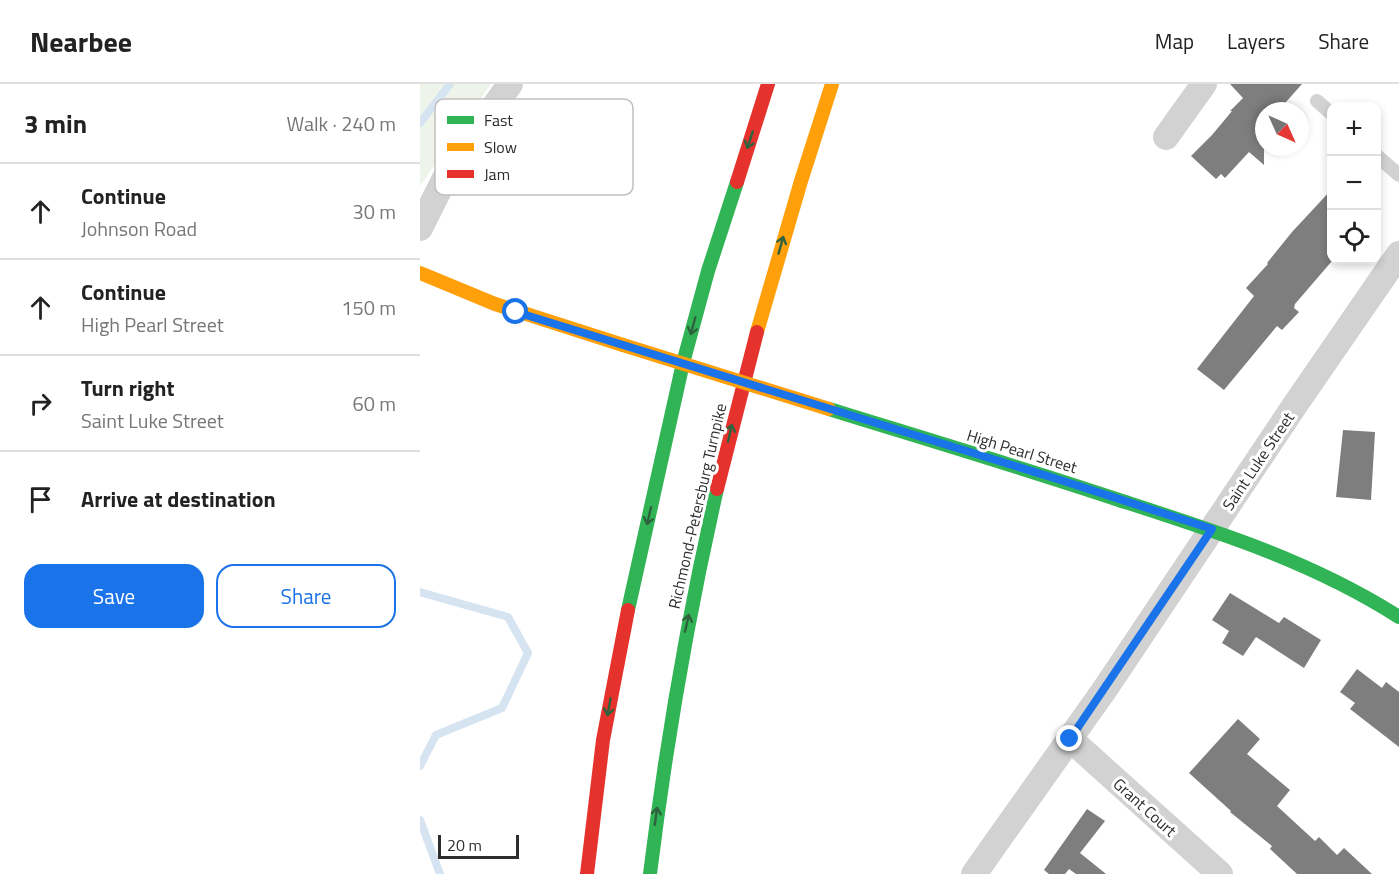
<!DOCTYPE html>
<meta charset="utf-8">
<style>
body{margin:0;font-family:"Titillium Web",sans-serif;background:#f6f6f6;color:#222}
.controls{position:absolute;right:18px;top:18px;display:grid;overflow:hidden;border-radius:12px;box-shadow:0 3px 9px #0003}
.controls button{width:54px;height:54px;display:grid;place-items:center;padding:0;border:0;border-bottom:2px solid #e0e0e0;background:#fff;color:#222;font:30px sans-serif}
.compass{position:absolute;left:835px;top:18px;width:54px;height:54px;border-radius:50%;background:#fff;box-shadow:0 3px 9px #0003;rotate:135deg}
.scale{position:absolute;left:18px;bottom:15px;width:81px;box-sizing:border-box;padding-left:6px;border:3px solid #2d2d2d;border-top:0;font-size:16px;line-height:21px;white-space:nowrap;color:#2d2d2d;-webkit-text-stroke:4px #fff;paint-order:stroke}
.stop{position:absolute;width:18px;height:18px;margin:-14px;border:4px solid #1a73e8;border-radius:50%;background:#fff}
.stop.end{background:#1a73e8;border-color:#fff;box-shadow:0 2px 6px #0008}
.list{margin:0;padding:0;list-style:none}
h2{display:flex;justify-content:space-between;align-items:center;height:78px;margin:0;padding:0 24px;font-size:26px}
h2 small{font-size:20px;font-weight:400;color:#767676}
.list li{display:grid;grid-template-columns:39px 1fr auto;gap:18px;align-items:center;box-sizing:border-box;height:96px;padding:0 24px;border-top:2px solid #e0e0e0}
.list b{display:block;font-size:22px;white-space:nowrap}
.list p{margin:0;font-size:20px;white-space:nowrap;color:#767676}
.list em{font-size:20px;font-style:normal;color:#767676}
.actions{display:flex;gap:12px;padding:18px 24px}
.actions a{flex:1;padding:14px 0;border:2px solid #1a73e8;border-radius:18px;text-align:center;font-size:21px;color:#1a73e8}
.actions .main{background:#1a73e8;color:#fff}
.icon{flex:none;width:33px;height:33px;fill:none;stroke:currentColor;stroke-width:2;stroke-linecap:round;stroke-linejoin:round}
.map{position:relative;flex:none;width:979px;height:790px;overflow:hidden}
header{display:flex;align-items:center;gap:36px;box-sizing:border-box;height:84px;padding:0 30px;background:#fff;border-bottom:2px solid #e0e0e0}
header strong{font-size:28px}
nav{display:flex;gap:33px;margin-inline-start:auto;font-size:21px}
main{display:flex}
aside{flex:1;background:#fff}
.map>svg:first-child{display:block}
</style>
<header>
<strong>Nearbee</strong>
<nav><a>Map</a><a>Layers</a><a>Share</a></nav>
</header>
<main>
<aside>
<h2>3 min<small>Walk · 240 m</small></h2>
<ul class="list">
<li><svg class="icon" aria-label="ahead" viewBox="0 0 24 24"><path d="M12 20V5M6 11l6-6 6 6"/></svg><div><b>Continue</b><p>Johnson Road</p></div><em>30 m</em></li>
<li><svg class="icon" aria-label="ahead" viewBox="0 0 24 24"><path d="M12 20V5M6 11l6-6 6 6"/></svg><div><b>Continue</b><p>High Pearl Street</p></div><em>150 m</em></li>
<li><svg class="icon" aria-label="right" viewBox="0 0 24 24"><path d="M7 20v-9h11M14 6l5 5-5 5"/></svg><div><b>Turn right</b><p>Saint Luke Street</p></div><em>60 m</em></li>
<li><svg class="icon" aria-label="arrive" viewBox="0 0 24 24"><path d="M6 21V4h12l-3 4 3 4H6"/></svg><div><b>Arrive at destination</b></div></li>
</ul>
<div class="actions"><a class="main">Save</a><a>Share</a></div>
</aside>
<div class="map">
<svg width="979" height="790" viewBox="0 0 979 790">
<rect width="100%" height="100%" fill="#fff"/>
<path fill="#eef4ea" d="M0,0H71L0,102Z"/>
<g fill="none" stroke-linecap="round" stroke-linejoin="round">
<path stroke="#d6e4f2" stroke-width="8" d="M0,39L30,0
M0,508L88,533L108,569L82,624L16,651L0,682
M0,736L20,790"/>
</g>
<path fill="#7e7e7e" d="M810,0H882L858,27H844V81L829,68L805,94L801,90L796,95L771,72L792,51L812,27H810L823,14Z
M912,105V177L875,220L874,224L879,228L862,246L857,242L804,306L777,285L834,212L826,204L848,180L847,179L872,148Z
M923,346L955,348L951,416L916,413Z
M810,509L859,539L864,533L901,556L884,584L836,553L823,572L802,559L809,547L792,536Z
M937,585L962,604L966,598L979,608V663L930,625L935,619L920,608Z
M818,635L840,655L827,670L870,706L857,722L895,757L899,753L917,771L924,764L952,790H877L850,765L852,762L810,728L811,727L769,689Z
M667,725L685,737L660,769L686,790H656L649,785L645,790H629L624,786Z"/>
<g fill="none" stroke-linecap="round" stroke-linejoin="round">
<path stroke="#d2d2d2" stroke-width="14" d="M897,17L912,30
M956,71L979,91"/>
<path stroke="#d2d2d2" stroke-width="26" d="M746,53L784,0
M0,144L28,88L90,0
M650,655L800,790
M554,790L685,605L875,321L979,170"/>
<path stroke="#30b455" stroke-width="14" d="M409,325C506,355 603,384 699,416C798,448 891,477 979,533
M208,526L263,279L288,187L317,98
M230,790C246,660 268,532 297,405"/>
<path stroke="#ff9f0a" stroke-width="14" d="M0,189L75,220L203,261
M337,248L381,97L412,0"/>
<path stroke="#e5322d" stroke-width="14" d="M317,98L348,0
M297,405L337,248
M167,790L183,656L208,526"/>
<path stroke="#ff9f0a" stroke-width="14" d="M203,261L409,325"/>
</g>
<defs><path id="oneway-shaft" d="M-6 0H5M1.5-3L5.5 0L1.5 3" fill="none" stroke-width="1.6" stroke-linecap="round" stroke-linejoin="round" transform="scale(1.5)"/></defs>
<g stroke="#2e633d">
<use href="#oneway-shaft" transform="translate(330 56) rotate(108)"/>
<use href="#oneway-shaft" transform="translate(361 161) rotate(-74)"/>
<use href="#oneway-shaft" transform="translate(273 242) rotate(105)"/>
<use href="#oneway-shaft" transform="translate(310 349) rotate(-77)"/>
<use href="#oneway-shaft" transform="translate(229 432) rotate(103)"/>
<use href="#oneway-shaft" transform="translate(267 539) rotate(-77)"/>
<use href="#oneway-shaft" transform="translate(189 623) rotate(100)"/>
<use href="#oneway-shaft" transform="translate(236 732) rotate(-82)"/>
</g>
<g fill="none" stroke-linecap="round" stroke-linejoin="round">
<path stroke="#1a73e8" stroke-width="8" d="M96,228L634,394L792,445L650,655"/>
</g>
<g text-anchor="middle" stroke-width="6" stroke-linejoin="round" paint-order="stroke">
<g font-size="16" fill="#2d2d2d" stroke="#fff">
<text transform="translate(602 367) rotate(17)" y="6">High Pearl Street</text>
<text transform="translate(838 377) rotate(-56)" y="6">Saint Luke Street</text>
<text transform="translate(277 422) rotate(-77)" y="6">Richmond-Petersburg Turnpike</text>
<text transform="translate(725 723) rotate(42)" y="6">Grant Court</text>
</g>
</g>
<rect x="15" y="15" width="198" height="96" rx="9" fill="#fff" stroke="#c0c0c0" stroke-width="1.5"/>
<rect x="27" y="32" width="27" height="8" fill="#30b455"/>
<rect x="27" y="59" width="27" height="8" fill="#ff9f0a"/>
<rect x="27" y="86" width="27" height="8" fill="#e5322d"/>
<g font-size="16" fill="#2d2d2d">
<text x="64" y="42">Fast</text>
<text x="64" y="69">Slow</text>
<text x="64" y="96">Jam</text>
</g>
</svg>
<div class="controls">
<button>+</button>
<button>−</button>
<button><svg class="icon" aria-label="locate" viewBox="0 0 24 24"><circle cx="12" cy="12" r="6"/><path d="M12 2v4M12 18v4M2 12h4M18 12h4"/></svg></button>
</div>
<svg class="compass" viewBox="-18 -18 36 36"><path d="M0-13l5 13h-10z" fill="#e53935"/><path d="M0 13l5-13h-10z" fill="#767676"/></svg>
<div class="scale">20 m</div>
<div class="stop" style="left:96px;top:228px"></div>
<div class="stop end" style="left:650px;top:655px"></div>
</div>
</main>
